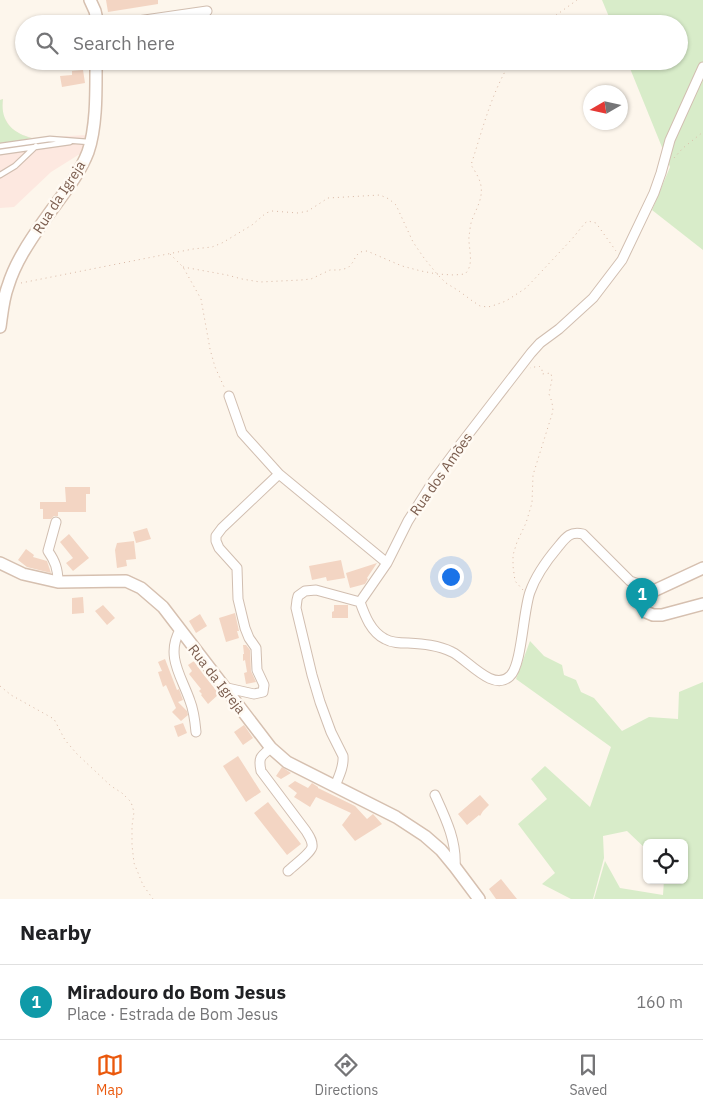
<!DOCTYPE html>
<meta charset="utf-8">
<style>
body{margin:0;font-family:"IBM Plex Sans",sans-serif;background:#f6f6f6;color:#202124}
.controls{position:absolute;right:15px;bottom:15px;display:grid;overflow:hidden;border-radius:8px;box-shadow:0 1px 4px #0004}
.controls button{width:45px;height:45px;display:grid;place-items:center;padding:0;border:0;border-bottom:1px solid #e0e0e0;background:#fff;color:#202124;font:25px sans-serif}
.compass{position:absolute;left:583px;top:85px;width:45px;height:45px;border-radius:50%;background:#fff;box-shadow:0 1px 4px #0004;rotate:261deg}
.you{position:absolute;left:450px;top:576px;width:18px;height:18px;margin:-12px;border:4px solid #fff;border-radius:50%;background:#1a73e8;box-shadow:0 0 0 8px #1a73e833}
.badge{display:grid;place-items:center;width:32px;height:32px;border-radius:50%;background:#ea580c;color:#fff;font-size:16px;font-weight:700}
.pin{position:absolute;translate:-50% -41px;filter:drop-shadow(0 1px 2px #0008)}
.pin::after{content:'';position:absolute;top:26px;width:18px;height:15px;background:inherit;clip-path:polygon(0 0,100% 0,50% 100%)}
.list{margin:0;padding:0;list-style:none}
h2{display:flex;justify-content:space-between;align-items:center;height:65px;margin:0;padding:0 20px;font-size:21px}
h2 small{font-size:16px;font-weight:400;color:#757577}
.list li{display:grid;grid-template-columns:32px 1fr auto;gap:15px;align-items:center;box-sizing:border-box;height:75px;padding:0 20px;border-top:1px solid #e0e0e0}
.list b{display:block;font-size:19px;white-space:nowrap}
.list p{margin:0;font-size:16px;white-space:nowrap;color:#757577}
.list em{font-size:16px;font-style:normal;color:#757577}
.icon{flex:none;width:28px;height:28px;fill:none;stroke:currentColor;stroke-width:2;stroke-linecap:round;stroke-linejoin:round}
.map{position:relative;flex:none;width:703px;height:899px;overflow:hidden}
.search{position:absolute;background:#fff;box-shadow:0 1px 4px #0004;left:15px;right:15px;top:15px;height:55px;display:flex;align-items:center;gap:12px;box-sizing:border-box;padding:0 18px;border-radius:28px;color:#757577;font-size:19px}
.sheet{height:140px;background:#fff}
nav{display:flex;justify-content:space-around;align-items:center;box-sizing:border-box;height:70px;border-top:1px solid #e0e0e0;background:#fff;font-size:14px;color:#757577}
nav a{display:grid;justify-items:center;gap:2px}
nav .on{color:#ea580c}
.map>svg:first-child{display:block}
</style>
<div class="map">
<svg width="703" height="899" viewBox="0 0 703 899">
<rect width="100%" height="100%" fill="#fdf6ec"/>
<path fill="#fde8e0" d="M3,99L2,112L4,117L11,128L20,134L32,138L87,135L83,152L51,172L14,207L0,208V100Z"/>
<path fill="#d8ecc9" d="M602,0H703V250L652,210L670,167L627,61H679V24H612Z
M3,99C0,121 12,133 32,138L0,144V100Z
M530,641L544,656L562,665L564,675L576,680L581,692L594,698L622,731L649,717L678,719L679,692L703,682V899H594L605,861L620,888L663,895L664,880H684V843H647V850L627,831L603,836L604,858L593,899H571L542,884L555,873L518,824L547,799L531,779L545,766L590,807L611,747L516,679Z"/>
<path fill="#f3d5c3" d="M106,0H158V4L108,12Z
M83,70L85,83L62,87L60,76L72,75V71Z
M65,487H90V494H86V512H58V516H54L51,519H43V509H40V502H66Z
M147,528L151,539L136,543L133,532Z
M69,534L89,558L73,571L66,563L73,558L60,542Z
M134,541L136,559L126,560L127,566L117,568L115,550L117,543Z
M26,549L34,555L33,557L47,561L51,573L27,567L18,560Z
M341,560L345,578L327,581L326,577L312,580L309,566Z
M377,563L367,578L368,579L365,584L350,588L346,573Z
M83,597L84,613L72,614V598Z
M103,605L115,618L107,625L95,611Z
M334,605H348V618H332V612L334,611Z
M235,613L239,631H237L239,638L226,642L219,618Z
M200,614L207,626L196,633L189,621Z
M243,645H246L250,650L251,671L256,682L246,684L244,673L247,672L245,660L243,661V654H244Z
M165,659L177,690L179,689L183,700L178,702L187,711L188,715L181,721L172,712L176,708L166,685L163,687L158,672L162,671L158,662Z
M194,661L203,674L219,694L208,704L201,695L202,694L199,691L201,689L189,674L192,671L188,665Z
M183,723L187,733L178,737L174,726Z
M244,725L253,738L243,745L234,732Z
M238,756L261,792L246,802L223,766Z
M282,767L291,773L281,779L276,776Z
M295,781L308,788L312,783L318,787V788L355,806L367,819L373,814L382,824L355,841L342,825L351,813L316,797L310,807L294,797L297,793L288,786Z
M480,795L489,805L483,811L480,816L479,815L467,825L458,814Z
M268,802L301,844L287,855L254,813Z
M501,879L517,899H496L489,889Z"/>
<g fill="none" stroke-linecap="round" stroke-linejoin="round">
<g stroke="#d1beb0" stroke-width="7">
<path id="lane" d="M0,146L50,139L89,142
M0,152L70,142
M0,175L15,166L36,146"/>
</g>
<g stroke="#d1beb0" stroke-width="11">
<path id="street" d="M117,24L207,11
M229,396L242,433L279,474L387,563
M56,522L48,551C55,561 58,569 58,582
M360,602L387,563L408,521L434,480L460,445L531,353L540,343L559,329L593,298L622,260L654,193L661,173L670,140L703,67
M360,602C365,616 371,632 385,639C392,643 400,643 408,643C423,644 438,645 452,652C467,659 493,693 510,676C522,665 523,611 530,592C536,575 547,560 558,547C566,537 570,531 583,534L630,581L655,590
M180,630C165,656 182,677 190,701C194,711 195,721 196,732
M223,687L254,694L263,692L264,685L257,670L256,648L249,638L245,628L238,599L237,568L219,548L216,541V536L222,528L279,474
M271,748C261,756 258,757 261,771L306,831C309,836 313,841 312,847C310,854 294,865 288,871
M335,786C339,776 344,767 343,756L331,732L320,702L312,675L296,608L297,600L298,596L305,591L316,590L360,602
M435,795C445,817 457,841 455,867"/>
</g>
<g stroke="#d6c0b0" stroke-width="14">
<path id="secondary" d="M90,0L95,11L98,24
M0,327C2,313 3,299 8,286C15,263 29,242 43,222C58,200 78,178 88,152C97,126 96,89 96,61
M0,563L23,574L58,582L126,581L141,588L163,607L271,748L287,762L396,817L425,836L441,850L455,867L479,899
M703,568L647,594C642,600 642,605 646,612L653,615H662L703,604"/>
</g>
<path stroke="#d9b8a5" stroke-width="1" stroke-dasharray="1 4" stroke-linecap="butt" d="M544,24L577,0
M674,158L683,148L703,132
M170,254L183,267L201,299L210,349L215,367L225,389
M183,267L227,275L242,279L260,282L301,280L311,279L330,270H339L348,268L353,262L356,256L360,252L367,251L402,266L421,271L437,274L454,275L465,274C475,264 468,248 469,236C470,231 470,225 472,220C476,209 483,199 481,186C480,179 475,171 471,165C483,128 491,94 511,61
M21,283L193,249L212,247L222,243L252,225L266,213L272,211L298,213L308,211L328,198L380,195L389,199L396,205L413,242L424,258L437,274L446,283L459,291L471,300L480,306L488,307L495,305L506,301L526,288L572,239L585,223L588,221L596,223L616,251
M523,590L515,581L513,566V555L517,542L526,523L532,503L533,475L553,411L552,402L549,394L552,379L551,373L542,374V369L539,366L530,368
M0,686L11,695L54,719L65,740L77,754L111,786L122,793L131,802L134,812L132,826V845L134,863L143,885L153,899"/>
<use href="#lane" stroke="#fff" stroke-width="4.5"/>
<use href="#street" stroke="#fff" stroke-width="9"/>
<use href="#secondary" stroke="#fff" stroke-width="11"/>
</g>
<g text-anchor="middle" stroke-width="5" stroke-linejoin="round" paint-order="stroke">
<g font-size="14" fill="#7a5c4d" stroke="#fffaf3">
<text transform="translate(59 197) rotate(-57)" y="5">Rua da Igreja</text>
<text transform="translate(441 474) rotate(-55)" y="5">Rua dos Amões</text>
<text transform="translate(217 679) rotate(52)" y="5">Rua da Igreja</text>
</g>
</g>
</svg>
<div class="controls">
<button><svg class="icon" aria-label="locate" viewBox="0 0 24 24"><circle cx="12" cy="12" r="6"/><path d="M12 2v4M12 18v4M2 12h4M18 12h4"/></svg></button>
</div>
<svg class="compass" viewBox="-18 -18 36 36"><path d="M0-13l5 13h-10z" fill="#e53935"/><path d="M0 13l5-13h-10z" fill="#757577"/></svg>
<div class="you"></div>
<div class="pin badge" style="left:642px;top:619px;background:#0f9aa8">1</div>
<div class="search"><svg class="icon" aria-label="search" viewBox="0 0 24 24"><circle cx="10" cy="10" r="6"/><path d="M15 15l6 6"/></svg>Search here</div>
</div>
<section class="sheet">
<h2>Nearby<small></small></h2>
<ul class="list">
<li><span class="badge" style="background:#0f9aa8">1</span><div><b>Miradouro do Bom Jesus</b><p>Place · Estrada de Bom Jesus</p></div><em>160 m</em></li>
</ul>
</section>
<nav>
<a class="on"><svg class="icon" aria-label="map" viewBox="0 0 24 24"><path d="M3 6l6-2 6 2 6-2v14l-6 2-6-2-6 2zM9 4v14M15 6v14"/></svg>Map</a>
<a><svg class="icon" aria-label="directions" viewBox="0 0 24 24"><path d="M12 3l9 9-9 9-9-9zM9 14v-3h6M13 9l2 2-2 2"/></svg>Directions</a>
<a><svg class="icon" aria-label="saved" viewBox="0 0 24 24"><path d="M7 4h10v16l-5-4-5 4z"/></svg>Saved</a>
</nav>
